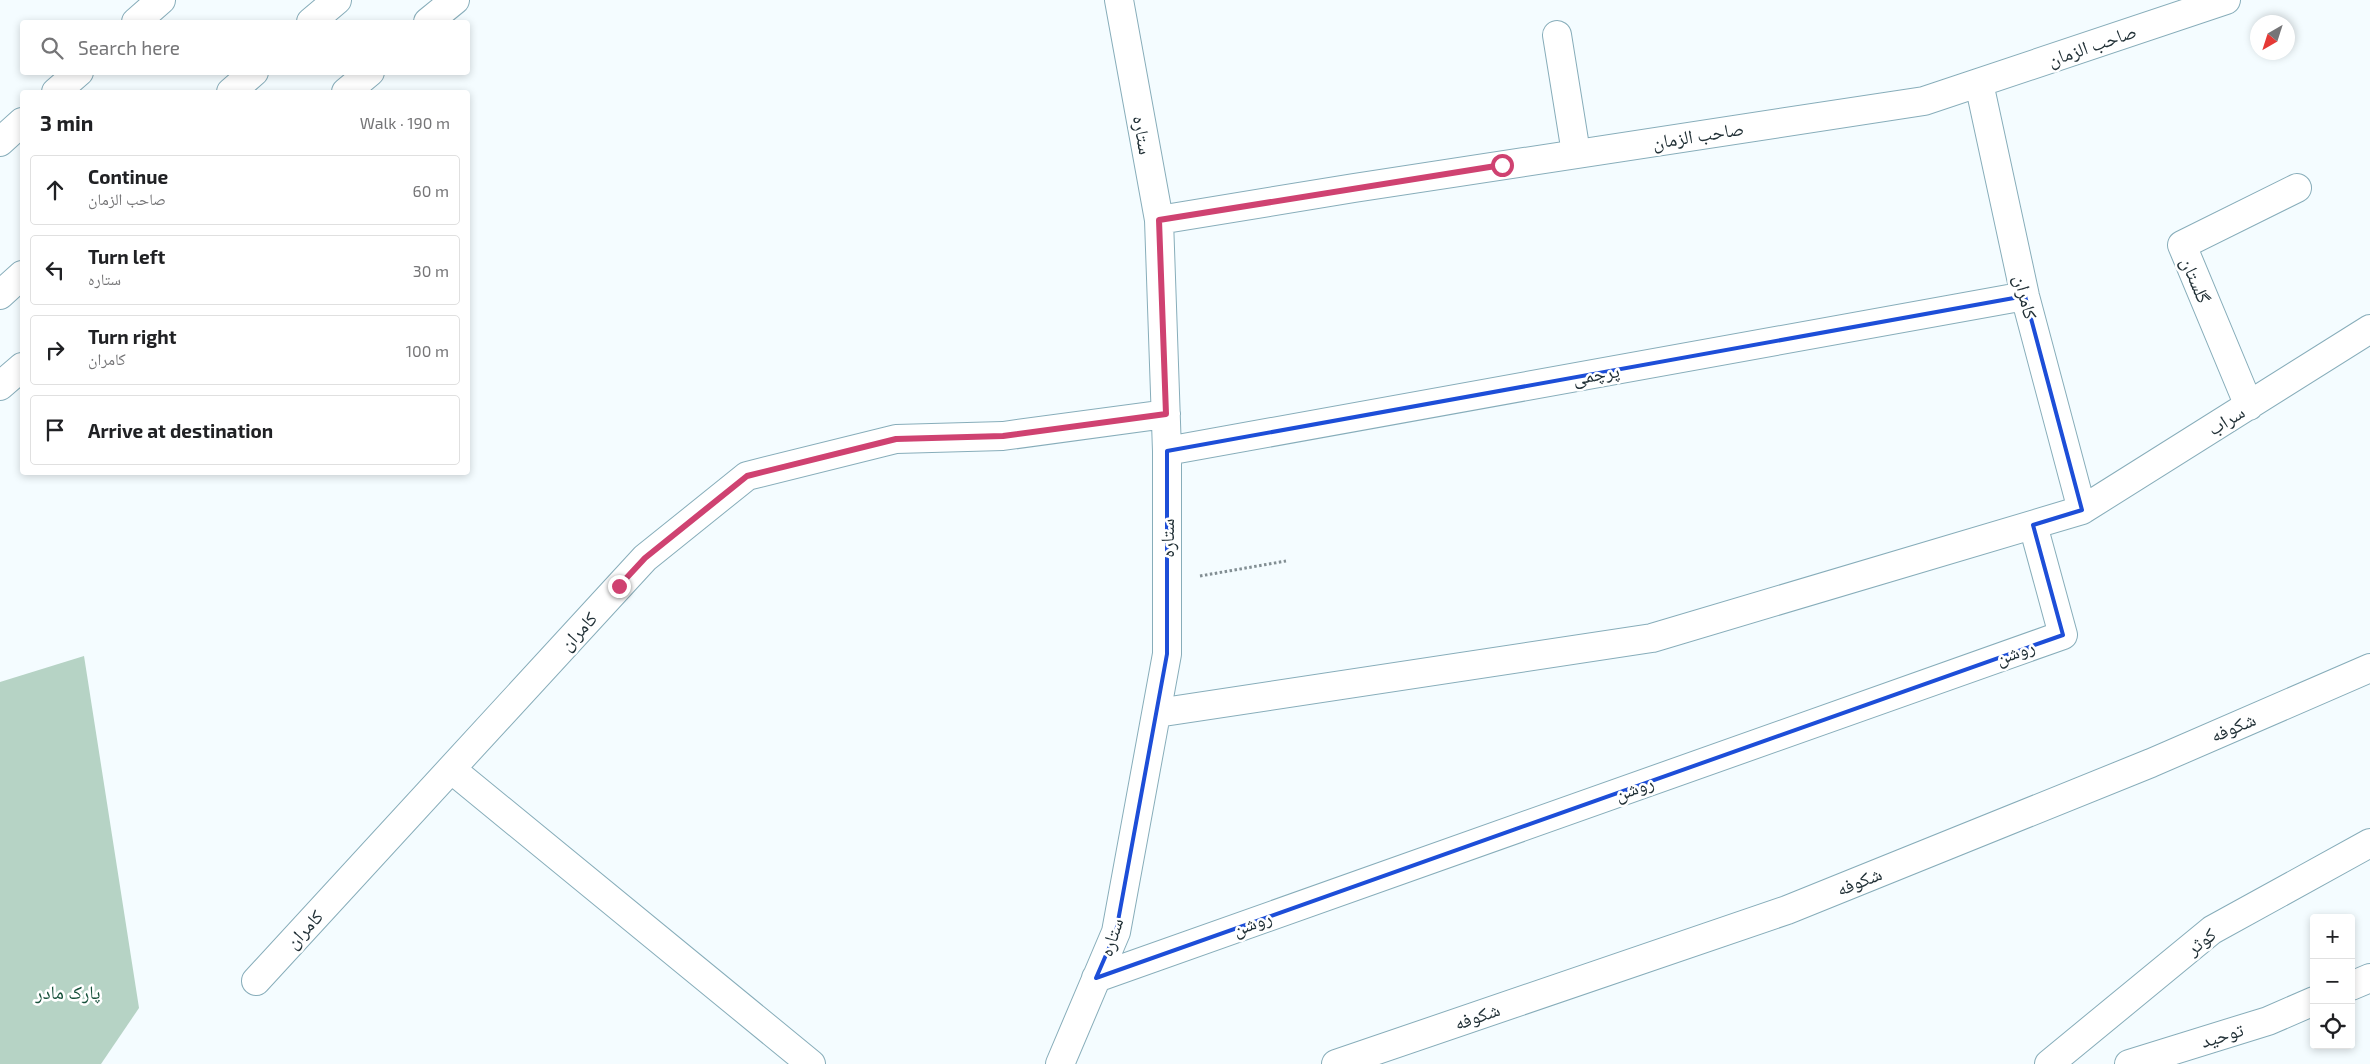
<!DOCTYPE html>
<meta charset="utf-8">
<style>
body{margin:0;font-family:"Exo 2","Noto Naskh Arabic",sans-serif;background:#f6f6f6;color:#202124}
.controls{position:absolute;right:15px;bottom:15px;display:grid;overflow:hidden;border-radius:5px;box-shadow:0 2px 8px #0003}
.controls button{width:45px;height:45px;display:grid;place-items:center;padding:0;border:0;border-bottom:1px solid #e0e0e0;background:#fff;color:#202124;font:25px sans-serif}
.compass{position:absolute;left:2250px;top:15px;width:45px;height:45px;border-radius:50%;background:#fff;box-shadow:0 2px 8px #0003;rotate:219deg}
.stop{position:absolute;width:15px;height:15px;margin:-11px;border:4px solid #cf4271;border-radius:50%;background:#fff}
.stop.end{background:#cf4271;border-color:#fff;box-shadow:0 1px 5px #0008}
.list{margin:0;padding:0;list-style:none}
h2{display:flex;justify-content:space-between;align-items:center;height:65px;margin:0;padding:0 20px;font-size:21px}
h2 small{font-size:16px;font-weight:400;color:#757577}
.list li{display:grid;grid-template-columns:32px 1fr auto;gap:15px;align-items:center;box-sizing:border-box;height:70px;margin:0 10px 10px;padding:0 10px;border:1px solid #e0e0e0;border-radius:5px}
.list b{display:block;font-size:19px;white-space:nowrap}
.list p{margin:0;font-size:16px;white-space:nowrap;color:#757577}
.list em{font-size:16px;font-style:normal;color:#757577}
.icon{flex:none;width:28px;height:28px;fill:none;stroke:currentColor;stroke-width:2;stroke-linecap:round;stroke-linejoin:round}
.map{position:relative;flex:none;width:2370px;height:1064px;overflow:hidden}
.search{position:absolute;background:#fff;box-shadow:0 2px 8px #0003;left:20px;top:20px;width:450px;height:55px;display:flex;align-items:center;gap:12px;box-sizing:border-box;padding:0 18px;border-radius:5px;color:#757577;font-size:19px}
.panel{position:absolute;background:#fff;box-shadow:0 2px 8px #0003;left:20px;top:90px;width:450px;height:385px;border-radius:5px}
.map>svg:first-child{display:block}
</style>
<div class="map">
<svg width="2370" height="1064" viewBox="0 0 2370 1064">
<rect width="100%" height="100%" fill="#f4fcff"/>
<path fill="#b6d3c5" d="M84,656L139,1008L101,1064H0V682Z"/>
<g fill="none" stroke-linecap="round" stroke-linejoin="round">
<g stroke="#87adba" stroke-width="30">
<path id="minor" d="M1557,35L1576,153
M1979,83L2025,296L2082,510
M1159,220L1354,188L1924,101L2226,0
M2249,406L2182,245L2297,188
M1167,451L2025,296
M1157,713L1652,638L2082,510L2370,329
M451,769L811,1064
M1096,978L2063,635L2033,525
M256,981L645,558L747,476L896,439L1003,436L1166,414
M2351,986L2370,978
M1060,1064L1116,932L1167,654V451L1159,220L1119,0
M1336,1064L1787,910L2151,763L2370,668
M2049,1064L2212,930L2370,843
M2129,1064L2268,1021L2314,1001"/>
</g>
<g stroke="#87adba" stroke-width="30">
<path id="highway" d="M136,22L161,0
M311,22L337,0
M428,22L455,0
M56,92L79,72
M231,92L254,72
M346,92L370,72
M0,142L22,122
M0,295L22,275
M0,386L22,367"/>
</g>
<path stroke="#828e93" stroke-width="3" stroke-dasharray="2.5 2.5" stroke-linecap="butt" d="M1200,576L1286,561"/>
<use href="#minor" stroke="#fff" stroke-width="28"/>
<use href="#highway" stroke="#fff" stroke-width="28"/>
</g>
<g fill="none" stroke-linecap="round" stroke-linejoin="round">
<path stroke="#cf4271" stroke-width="6" d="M619,586L645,558L747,476L896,439L1003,436L1166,414L1159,220L1502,165"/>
</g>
<path fill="none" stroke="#1d4ed8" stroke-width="4" stroke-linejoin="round" d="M2025,296L2082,510L2033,525L2063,635L1096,978L1116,932L1167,654V451Z"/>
<g text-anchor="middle" stroke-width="5" stroke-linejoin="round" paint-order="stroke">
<g font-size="19" fill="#213036" stroke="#fff">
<text transform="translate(2092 45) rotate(-19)" y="7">صاحب الزمان</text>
<text transform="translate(1143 135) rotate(80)" y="7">ستاره</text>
<text transform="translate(1698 135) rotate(-9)" y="7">صاحب الزمان</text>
<text transform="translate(2196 280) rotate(67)" y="7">گلستان</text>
<text transform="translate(2026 297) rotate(76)" y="7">کامران</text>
<text transform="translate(1596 374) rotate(-10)" y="7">پرچمی</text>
<text transform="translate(2226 420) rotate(-32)" y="7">سراب</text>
<text transform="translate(1167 538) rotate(-90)" y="7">ستاره</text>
<text transform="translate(578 631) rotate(-47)" y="7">کامران</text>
<text transform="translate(2015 652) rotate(-20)" y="7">روشن</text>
<text transform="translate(2233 727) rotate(-23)" y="7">شکوفه</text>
<text transform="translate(1634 788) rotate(-20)" y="7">روشن</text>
<text transform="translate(1859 881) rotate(-22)" y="7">شکوفه</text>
<text transform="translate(1252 923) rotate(-20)" y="7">روشن</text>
<text transform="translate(304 929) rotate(-47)" y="7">کامران</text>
<text transform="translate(1111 937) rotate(-72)" y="7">ستاره</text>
<text transform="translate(2201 941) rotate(-37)" y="7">کوثر</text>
<text transform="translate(1477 1016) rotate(-19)" y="7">شکوفه</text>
<text transform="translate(2222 1035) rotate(-17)" y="7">توحید</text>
</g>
<g font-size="19" fill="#17513b" stroke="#fff">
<text x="68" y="999">پارک مادر</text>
</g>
</g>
</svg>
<div class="controls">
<button>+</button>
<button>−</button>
<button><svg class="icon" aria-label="locate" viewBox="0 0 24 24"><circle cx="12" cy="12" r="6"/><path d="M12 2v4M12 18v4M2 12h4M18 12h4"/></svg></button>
</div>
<svg class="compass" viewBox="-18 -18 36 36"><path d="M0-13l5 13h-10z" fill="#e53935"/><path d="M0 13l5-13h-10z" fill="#757577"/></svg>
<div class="stop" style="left:1502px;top:165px"></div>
<div class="stop end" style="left:619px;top:586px"></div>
<div class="search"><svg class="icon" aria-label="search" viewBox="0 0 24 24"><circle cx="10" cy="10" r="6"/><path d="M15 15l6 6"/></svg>Search here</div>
<section class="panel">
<h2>3 min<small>Walk · 190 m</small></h2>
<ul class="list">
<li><svg class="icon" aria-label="ahead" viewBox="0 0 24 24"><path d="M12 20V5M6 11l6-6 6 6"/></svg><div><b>Continue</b><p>صاحب الزمان</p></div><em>60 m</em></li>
<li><svg class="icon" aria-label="left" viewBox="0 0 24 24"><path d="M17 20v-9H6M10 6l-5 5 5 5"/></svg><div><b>Turn left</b><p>ستاره</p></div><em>30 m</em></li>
<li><svg class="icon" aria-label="right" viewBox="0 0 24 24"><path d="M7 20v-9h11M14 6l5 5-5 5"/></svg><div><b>Turn right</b><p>کامران</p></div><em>100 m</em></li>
<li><svg class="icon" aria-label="arrive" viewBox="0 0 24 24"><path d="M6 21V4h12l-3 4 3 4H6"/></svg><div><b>Arrive at destination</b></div></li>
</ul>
</section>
</div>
